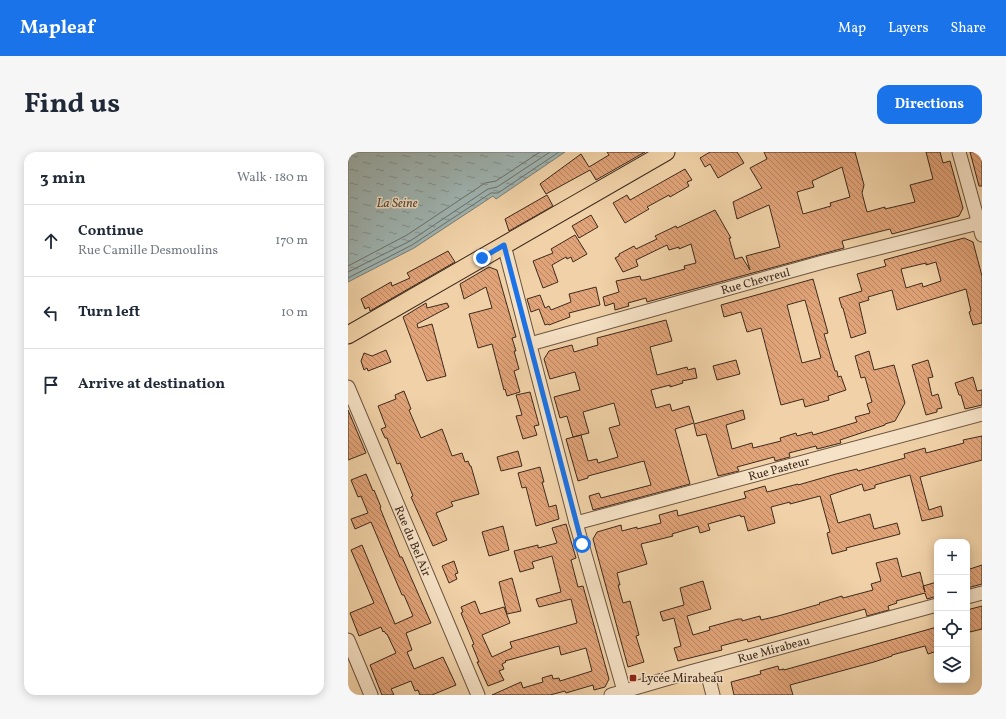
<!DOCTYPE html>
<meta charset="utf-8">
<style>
body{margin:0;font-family:Vollkorn,serif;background:#f6f6f7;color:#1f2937}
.controls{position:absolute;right:12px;bottom:12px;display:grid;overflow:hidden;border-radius:8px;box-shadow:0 2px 10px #0003}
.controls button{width:36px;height:36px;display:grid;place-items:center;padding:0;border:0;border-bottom:1px solid #e0e1e3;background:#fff;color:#1f2937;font:20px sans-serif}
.stop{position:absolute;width:12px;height:12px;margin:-9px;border:3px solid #1a73e8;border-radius:50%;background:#fff}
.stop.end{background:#1a73e8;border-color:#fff;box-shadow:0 1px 4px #0008}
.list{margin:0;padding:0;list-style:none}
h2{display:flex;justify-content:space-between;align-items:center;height:52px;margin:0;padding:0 16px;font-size:17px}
h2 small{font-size:13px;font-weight:400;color:#747a83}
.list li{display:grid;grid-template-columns:26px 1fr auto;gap:12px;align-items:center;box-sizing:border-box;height:72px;padding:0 16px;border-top:1px solid #e0e1e3}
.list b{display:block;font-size:15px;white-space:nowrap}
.list p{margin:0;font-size:13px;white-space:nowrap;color:#747a83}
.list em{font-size:13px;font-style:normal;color:#747a83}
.icon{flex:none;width:22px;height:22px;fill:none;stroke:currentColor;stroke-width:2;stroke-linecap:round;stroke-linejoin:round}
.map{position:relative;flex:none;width:634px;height:543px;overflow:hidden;border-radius:12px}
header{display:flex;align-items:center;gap:24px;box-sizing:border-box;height:56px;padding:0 20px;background:#1a73e8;color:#fff}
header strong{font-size:19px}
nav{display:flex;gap:22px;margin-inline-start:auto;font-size:14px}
.intro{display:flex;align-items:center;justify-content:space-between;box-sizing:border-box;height:96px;padding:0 24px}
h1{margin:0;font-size:28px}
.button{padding:10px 18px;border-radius:12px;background:#1a73e8;color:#fff;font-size:14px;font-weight:700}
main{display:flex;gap:24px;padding:0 24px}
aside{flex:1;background:#fff;border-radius:12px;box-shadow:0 2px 10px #0003}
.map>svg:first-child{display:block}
</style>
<header>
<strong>Mapleaf</strong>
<nav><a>Map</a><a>Layers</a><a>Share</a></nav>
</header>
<div class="intro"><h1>Find us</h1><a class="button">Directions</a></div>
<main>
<aside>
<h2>3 min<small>Walk · 180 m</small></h2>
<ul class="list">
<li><svg class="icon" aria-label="ahead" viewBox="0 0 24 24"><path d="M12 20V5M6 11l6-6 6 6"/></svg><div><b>Continue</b><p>Rue Camille Desmoulins</p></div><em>170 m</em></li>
<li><svg class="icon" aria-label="left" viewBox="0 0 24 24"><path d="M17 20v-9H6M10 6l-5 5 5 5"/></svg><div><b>Turn left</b></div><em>10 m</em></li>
<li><svg class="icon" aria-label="arrive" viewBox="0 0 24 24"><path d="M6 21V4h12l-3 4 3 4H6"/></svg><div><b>Arrive at destination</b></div></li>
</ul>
</aside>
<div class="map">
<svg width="634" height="543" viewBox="0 0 634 543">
<defs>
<pattern id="water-ripples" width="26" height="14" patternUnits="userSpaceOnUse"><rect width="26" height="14" fill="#9fb5b3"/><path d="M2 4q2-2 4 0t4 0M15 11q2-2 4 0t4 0" fill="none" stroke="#839391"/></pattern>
<pattern id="building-back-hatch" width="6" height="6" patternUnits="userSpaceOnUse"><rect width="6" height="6" fill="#e1a378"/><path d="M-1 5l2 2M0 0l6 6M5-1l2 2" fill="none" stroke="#b88562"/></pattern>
</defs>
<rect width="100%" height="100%" fill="#f1d2a8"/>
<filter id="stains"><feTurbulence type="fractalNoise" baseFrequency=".005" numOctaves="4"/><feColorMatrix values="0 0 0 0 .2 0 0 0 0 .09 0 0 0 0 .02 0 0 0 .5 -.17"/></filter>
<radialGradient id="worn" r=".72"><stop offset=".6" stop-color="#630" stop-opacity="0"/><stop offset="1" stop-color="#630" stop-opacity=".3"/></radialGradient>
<path fill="url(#water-ripples)" stroke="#787d77" d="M0,0H217L148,47L145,44L66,96L0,130Z"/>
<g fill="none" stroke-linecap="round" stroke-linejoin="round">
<path stroke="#6e7068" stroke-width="1" d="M0,114L59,83L137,31L148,29L192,0
M0,120L62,89L140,37L149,35L202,0
M0,126L64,93L143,41H150L211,0"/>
</g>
<path fill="url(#building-back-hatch)" stroke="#3e2a1d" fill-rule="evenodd" d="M259,0H297L248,28L242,18L198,42L192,32L233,2L241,15L261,3Z
M362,0H389L396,11L370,26L362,12L357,15L352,6Z
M416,0H507L516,33L514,41L519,60L537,55V57L567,50L562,33L585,27L578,0H592L595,11L602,9L615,56L611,64L544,82L542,77L494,89L496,96L299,150L298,146L280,151L281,154L267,158L266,151L257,154L255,145L271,140L268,129L292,124L293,128H297L337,117L336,114L348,111L343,92L331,97V95L321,98L319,93L288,108L290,114L275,120L267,106L271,104V102L286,94L288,97L309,87L307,84L328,74L329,76L367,58L383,86H381L387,107L394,105L402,118L398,104L432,95L421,53L389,67L385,50L414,36L402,16L419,7ZM494,15L502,45L482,51L483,54L455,62L449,40L466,35L464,29Z
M622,0H634V34H631Z
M337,17L344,28L339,30L341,34L322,45L321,43L299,55L301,57L277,71L265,51L279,43L282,48Z
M199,43L205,54L161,79L157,67Z
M243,63L250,75L231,86L224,74Z
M227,83L239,102L225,110L223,105L219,107L218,105L204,113L210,130L195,136L185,109L205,101L203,97Z
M616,86L625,90L634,124V171L625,173L621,160L623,159L618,137L549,158L544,138L520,145L521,148L511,151L518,181L503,186L495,156H494L491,146L514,139L509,122L538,114L536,108ZM588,110L593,129L575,135L574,131L558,136L553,117L578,111V113Z
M100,99L107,110L22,159L21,155L17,157L13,147L43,130L44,134L62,126L59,121Z
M141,115L149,118L168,185L164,186L168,199H166L171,217L166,219L172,240L159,244L157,237L156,238L144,192L130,196L121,162L144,156L138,135L116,147L112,132Z
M465,127L480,181L476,182L487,219H489L490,225L493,224L498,238L480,244L481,248L457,255L455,247L433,253L413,176L399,180L393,160L376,165L373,153ZM457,148L473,206L454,211L439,153Z
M248,135L252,153L221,161L222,165L201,173L200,172L197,173L191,157L183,160L179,147L192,143L197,156L201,154L203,158L223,150L221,142Z
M78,151L79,156L99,151L101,155L69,172L70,176L84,172L98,224L79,229L55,165Z
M318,168L324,189L302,195L309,223L339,215L340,218L347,216L349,226L334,229L335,231L322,235V233L303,238L308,256L322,252L324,259L341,254L346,271L327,277L342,332L245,358L241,344L251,341L253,346L303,333L296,309L240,324V326L230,329L218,287L233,283L240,309L249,307L250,311L270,305L261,276L272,273L266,251L235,260L241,281L225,285L219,264L212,266L206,245L232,238L227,220L202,227L196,207L201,199L224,193L226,200L250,193L249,186Z
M38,198L43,210L20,219L19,216L16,218L13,209L16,201L24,204Z
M521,199L526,218L546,213L557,251L547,269L537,272V273L492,288L493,291L469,297L468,294L441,301L442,305L427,309L426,305L389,315L391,319L370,324L358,282L349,284L346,272L395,258L397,267L378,273L384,297L404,291L405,296L433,289L432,286L448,281L449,284L464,280L465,283L509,270L507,265L522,261L519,252L524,250L517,225L513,226L507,204Z
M388,208L392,222L369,228L365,214Z
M580,208L585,225L580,226L584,244L590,242L594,256L589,257V260L578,263L564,213Z
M625,225L629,239L634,238V253L617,257L613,243H611L607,231Z
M56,239L63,257L61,258L73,286L94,277L104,304L114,301L117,310L120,309L122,314H123L131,342L103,350L105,354L88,361L99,388L85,394L63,345L65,344L52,311L49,312L39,286H37L33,277L38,275L30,254L48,247L47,243Z
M182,240L191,273L186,274L189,283L175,287L168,264L174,263L168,243Z
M0,258L18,301L0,308Z
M634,284V308L572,325L581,358L593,354L595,364L574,369L562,323L527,333V336L516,339L514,332L482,343L490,371L522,362L526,377L549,371L552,382L498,396L499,398L484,402L479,381L482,380L472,344L442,352V350L423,355L427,371L400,379L396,364L393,365L392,363L360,372L362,378L352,381L350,374L324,382L325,384L293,392L299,412L269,421L272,433H270L275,451L282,449L291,483L288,484L296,510L280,515L245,387L249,380L273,373L274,379L289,375V377L313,371L311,363L329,358L330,364L398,346L396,340L417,334L419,340L450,332V333L488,322L509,317L510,319L557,306L556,302L577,296L578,301L616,291L615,288Z
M170,299L174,314L153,319L149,305Z
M192,315L196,330H194L201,355L208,353L211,367L188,374L178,335L174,336L170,321Z
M18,322L25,339L26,338L33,355L32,356L52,405H54L83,471L58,481L64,498L59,500L66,517L95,505L108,533L84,543H72L70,538L67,539L63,529L43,537L46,543H34L22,513L48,501L39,482H38L36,479L35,480L33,475L11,484L2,461L26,451L3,398L14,393L47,472L65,464L56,443H54L23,370L7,377L3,367L20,361L13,344L10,345L3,328Z
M218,372L228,406L223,408L230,435L235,434L261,527L257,535L246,538L245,533L218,541L217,539L202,543H144L173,530L175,536L195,530L194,526L204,523L205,527L211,526L212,529L244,519L238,496L213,503L211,494L157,509L158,510L154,512L156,517L151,519L156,528L140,534L129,510H131L124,493L126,492L113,461L115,460L113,455L127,449L132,462L156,455L162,471L134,483L144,505L164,496L162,490L229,471L223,447L191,455L188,447L213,440L204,404L184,410L186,416L172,420L166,399L190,393V396L209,391L204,376Z
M155,374L161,398L141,404L134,380Z
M549,406L554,425L572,420L577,440L575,434L589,430V444L579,447L577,441L548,449L549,451L540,454L541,458L519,464L517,457L400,490L399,487L373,494L374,498L330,509L326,496L333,494L326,466L315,469L312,460L336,453L332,436L355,429L363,457L339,464L345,483L362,478L361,475L390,467H394V469L412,464L413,468L430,464L472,452L471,451L494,444L495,446L525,438L523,432L533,429L528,411Z
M106,409L110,421L107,422L109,427L101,431L94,414Z
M634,413V432L619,436V418Z
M164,426L173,459L159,462L151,430Z
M634,454V477L622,480L619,471V458Z
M589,475V499L580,502L577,494L544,503V504L526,510L442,533L445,543H386L383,530L413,522L412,519L430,514L431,518L436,517V518Z"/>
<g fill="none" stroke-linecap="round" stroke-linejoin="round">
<g stroke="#6b5440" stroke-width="15">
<g id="minor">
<path d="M611,0L634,83"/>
<path d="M156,93L228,371L276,539"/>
<path id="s1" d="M182,192L475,110L634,70"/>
<path id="s2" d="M0,235L130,543"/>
<path id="s3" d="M228,371L634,262"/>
<path d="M619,445L634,441"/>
<path d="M0,488L23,543"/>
<path d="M358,516L365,543"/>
<path id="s4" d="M263,543L342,520L589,453"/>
</g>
</g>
<g stroke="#3e2a1d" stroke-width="19">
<path id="major" d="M0,183L318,0"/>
</g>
<use href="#minor" stroke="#f6e2c6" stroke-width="13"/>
<use href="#major" stroke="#f1d2a8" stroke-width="17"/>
</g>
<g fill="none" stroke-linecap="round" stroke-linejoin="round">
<path stroke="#1a73e8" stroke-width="5" d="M134,106L156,93L234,392"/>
</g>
<rect fill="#8f2418" stroke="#f6e2c6" stroke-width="1.5" x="281" y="522" width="8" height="8" rx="2"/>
<g text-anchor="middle" stroke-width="3" stroke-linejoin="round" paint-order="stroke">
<g font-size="12" fill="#3e2a1d" stroke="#f6e2c6">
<text dy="4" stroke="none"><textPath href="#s1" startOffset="234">Rue Chevreul</textPath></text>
<text dy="4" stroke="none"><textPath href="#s3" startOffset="210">Rue Pasteur</textPath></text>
<text dy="4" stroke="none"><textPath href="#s2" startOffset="167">Rue du Bel Air</textPath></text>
<text dy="4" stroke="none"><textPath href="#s4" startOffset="169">Rue Mirabeau</textPath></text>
</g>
<g font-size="12" fill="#3e2a1d" stroke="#f6e2c6" text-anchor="start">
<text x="293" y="530">Lycée Mirabeau</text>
</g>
<g font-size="13" font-style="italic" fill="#564d42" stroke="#f6e2c6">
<text x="49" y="55">La Seine</text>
</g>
</g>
<rect width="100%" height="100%" filter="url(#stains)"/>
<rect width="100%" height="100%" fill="url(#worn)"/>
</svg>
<div class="controls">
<button>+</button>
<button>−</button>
<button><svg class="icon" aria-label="locate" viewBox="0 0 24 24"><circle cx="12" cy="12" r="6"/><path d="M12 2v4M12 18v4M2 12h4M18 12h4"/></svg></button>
<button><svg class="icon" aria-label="layers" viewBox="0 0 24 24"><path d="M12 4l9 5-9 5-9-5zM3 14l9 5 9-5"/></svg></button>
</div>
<div class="stop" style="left:234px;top:392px"></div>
<div class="stop end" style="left:134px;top:106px"></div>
</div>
</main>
